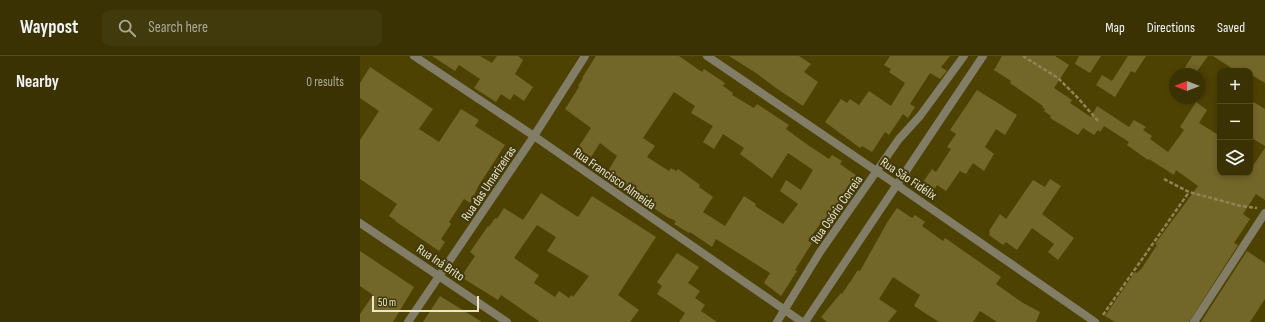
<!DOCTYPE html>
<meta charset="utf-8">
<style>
body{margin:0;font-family:"Sofia Sans Condensed",sans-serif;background:#413a0c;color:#f1f3f6}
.controls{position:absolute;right:12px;top:12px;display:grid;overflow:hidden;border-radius:8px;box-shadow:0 2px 6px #0003}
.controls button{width:36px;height:36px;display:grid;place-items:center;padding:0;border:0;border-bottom:1px solid #544d24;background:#3a3202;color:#f1f3f6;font:20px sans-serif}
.compass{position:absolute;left:809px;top:12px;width:36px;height:36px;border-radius:50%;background:#3a3202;box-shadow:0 2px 6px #0003;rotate:270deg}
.scale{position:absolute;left:12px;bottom:10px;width:107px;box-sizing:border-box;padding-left:4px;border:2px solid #ebe5c9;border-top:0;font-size:11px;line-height:14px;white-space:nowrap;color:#ebe5c9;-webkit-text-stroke:3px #41380c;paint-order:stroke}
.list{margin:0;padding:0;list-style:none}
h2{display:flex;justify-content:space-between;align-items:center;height:52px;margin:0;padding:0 16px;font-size:17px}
h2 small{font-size:13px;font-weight:400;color:#abaa99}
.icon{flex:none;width:22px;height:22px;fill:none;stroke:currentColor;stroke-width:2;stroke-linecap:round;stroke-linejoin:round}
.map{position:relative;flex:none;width:905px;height:266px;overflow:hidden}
header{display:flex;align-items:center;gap:24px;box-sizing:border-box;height:56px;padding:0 20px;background:#3a3202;border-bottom:1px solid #544d24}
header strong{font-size:19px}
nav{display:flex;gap:22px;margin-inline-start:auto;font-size:14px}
.search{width:280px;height:36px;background:#413a0c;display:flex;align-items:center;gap:10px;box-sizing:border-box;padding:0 14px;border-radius:8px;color:#abaa99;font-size:15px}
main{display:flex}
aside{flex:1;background:#3a3202}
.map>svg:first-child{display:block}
</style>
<header>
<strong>Waypost</strong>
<div class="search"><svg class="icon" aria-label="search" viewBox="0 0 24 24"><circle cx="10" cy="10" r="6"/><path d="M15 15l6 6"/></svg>Search here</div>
<nav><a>Map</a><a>Directions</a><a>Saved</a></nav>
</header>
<main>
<aside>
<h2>Nearby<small>0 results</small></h2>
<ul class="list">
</ul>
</aside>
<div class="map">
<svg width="905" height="266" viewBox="0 0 905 266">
<rect width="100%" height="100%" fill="#4e4203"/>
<path fill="#736629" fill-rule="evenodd" d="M72,0H120L132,7L137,0H158L163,4L155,18L173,31L164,45L154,38L150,44L141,38L136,46L114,32L120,23L99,9L95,15Z
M236,0H319L342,16L344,13L365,27L363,30L373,37L372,39L394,52L397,48L429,69L426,73L448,89L469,103L472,99L482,105L480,108L497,120L481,144L468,168L463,164L448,185L452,187L435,214L437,215L421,240L404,227L410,217L356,183L352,191L330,176L329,177L314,168L316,165L307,161L248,121L251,116L248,115L257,100L240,87L231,101L218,92L231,72L205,53L219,31L218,30L223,22H222ZM314,36L335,50L331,57L353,70L343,86L354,93L363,78L384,92L380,98L412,122L428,97L453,114L441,134L426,124L420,135L438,148L423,168L395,150L396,148L384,140L365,170L343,156L353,141L339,131L340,129L318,113L316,115L311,112L309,115L287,101L295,90L283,82Z
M369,0H439L451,8L444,16L458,26L443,50L416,32L396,17Z
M530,0H590L581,11L587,15L580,23L570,17L550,48L555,51L548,62L543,58L529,79L525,76L512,96L502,90L500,92L465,66L481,43L487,47L490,43L499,49L509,35L531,50L545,27L529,16L531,13L524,9Z
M642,0H695L709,9L694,32L712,44L710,47L731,61L737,50L769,71L774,64L786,71L783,74L792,80L790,83L808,96L824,74L820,71L836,46L847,54L839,67L860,80V117H890V114L905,92V144L896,138L883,158L890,163L874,187L878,189L829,266H755L745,260L775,216L777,217L782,212L797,189L795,188L838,130L816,114L814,119L789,103L788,104L767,89L769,86L744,70L740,76L738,74L734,79L723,72L718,79L690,62L691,60L684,55L685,53L682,51L683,50L650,27L651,25L634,14Z
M719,0H741L730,17L715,8Z
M768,0H786L775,17L771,15L755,41L736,29L742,19L752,25Z
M832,0H848L835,18H831L824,13Z
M853,0H905V27L890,18V15H876Z
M10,11L73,53L59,73L79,86L101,53L119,64L115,70L145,89L119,129L110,147L104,143L89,166L91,168L81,183L85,186L79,195L35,165V164L29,160L37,148L0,123V84L19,55L0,42V27Z
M617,34L657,59L645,79L636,73L625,91L634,98L624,115L613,107L606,118L600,115L586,135L577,129L572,137L561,129L572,113L576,116L591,93L587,91L596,78L590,74Z
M890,44L905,53V90L890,81Z
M690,123L701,130L682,158L714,182L698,204L688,196L694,188L672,172L657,194L646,186L643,189L629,179L630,176L629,175L640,158L646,163L673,124L685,131Z
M181,137L218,161L232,140L296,181L258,239L279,254L270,266H180L141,239L138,244L101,221L115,200L110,196L128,170L129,171L135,162L137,163L144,152L163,164ZM177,169L196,181L187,195L229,220L213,241L211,239L209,242L199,235L195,241L174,227L179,219L154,202Z
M537,152L552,162L555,159L565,166L562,170L583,185L585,182L641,221L636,228L663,247L680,256L676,266H637L620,255L613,266H579L554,250L560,239L533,221L519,243L537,255L528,266H467L461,261L481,237L482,238L498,214L500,215L528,165Z
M0,195L54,231L33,266H0V258L13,239L0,230Z
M887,195L905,207V243L890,266H841Z
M317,197L339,211L328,227L340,235L335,242L345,249L341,255L357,266H319L325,257L297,238L302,230L297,226Z
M80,240L122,266H63Z"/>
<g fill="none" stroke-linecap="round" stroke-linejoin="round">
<path stroke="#8f8555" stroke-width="2.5" stroke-dasharray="4 2" stroke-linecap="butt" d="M663,0L698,22L718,42L738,65
M804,123L829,136L881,150L897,152
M743,259L829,136"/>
<path stroke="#827d66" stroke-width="8" d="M54,0L174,80L442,266
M347,0L537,129L735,266
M0,167L147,266
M48,266L174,80L225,0
M417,266L460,196L539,83L560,60L604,0
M445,266L623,0
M834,266L905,157"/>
</g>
<g text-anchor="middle" stroke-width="4" stroke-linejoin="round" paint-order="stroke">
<g font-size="13" fill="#ebe5c9" stroke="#41380c">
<text transform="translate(255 122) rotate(35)" y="5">Rua Francisco Almeida</text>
<text transform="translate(549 122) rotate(34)" y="5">Rua São Fidélix</text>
<text transform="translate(128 127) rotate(-56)" y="5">Rua das Umarizeiras</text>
<text transform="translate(476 153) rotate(-55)" y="5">Rua Osório Correia</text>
<text transform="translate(81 206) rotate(34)" y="5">Rua Iná Brito</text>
</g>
</g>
</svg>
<div class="controls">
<button>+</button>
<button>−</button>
<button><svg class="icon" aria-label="layers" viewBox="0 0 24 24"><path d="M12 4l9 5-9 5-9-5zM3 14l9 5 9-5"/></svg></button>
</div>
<svg class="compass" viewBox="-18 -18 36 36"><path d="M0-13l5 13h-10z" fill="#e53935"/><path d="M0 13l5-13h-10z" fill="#abaa99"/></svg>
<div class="scale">50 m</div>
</div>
</main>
